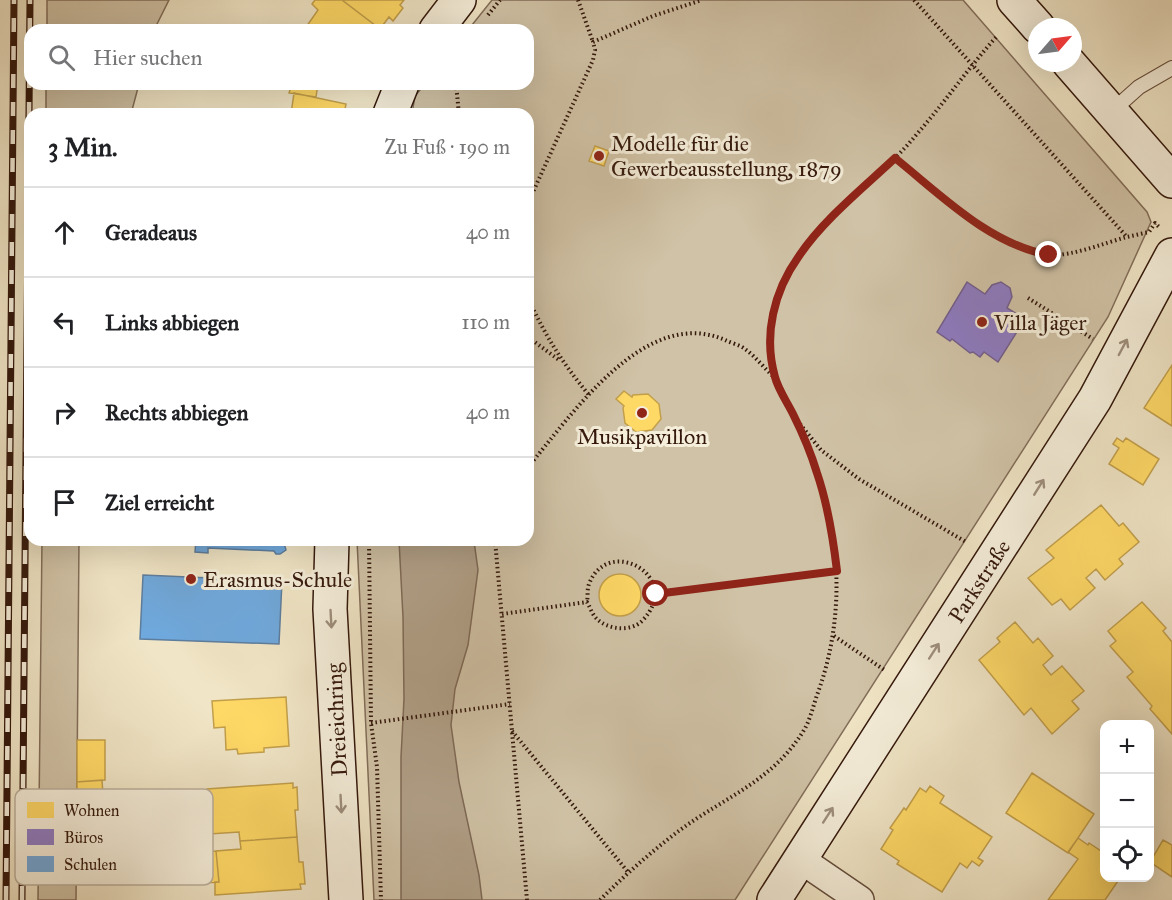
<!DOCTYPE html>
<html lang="de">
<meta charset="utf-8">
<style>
body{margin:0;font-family:"IM FELL Great Primer",serif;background:#f6f6f6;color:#202124}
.controls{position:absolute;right:18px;bottom:18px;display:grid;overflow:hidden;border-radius:12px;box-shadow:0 6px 24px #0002}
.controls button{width:54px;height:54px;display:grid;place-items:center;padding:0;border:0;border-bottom:2px solid #e0e0e0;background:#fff;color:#202124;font:30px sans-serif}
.compass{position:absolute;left:1028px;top:18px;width:54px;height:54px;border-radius:50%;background:#fff;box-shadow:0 6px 24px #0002;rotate:62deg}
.stop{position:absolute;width:18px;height:18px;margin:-14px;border:4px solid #8f2418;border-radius:50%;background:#fff}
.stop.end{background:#8f2418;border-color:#fff;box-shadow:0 2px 6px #0008}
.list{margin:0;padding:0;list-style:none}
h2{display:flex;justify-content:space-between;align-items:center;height:78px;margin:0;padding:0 24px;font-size:26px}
h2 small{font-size:20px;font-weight:400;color:#757577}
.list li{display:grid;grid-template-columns:39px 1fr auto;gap:18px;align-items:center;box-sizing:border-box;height:90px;padding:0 24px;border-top:2px solid #e0e0e0}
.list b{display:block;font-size:22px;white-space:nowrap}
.list em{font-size:20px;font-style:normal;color:#757577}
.icon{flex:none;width:33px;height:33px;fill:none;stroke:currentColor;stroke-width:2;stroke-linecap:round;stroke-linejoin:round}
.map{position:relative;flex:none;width:1172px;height:900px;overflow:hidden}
.search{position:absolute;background:#fff;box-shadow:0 6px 24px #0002;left:24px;top:24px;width:510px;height:66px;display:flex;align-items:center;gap:15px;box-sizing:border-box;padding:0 21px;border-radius:18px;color:#757577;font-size:22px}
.panel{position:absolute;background:#fff;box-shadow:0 6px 24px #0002;left:24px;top:108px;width:510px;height:438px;border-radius:18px}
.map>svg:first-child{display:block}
</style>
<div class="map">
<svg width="1172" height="900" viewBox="0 0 1172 900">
<rect width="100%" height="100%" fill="#f0e5c6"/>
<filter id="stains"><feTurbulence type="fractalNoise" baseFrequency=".00333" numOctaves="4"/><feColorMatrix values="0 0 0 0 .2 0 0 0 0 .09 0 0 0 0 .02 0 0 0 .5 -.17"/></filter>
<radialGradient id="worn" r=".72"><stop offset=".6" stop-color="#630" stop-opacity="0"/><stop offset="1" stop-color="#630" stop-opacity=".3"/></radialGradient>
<path fill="#d0c2a6" stroke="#826d59" stroke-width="1.5" d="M47,0H169L154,30H47Z
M492,0H963L1147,212L1151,222L1108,317L735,900H374L357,540H528V114H412L415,96L425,84H528V30H468Z
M46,84H139L131,114H46Z
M42,540H79L76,900H38Z"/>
<path fill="#b09f87" stroke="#7e6956" stroke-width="1.5" d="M399,540L474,541L478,570L468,645L455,689L451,725L459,782L479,875L482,900H401V757L404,699L403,617Z"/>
<path fill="#ffd966" stroke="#c29f4b" stroke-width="1.5" d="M315,0H342L380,29L304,30L318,10L312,4Z
M342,0H404L400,5L403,8L393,21L389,17L380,29Z
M292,84H318L316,97L289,93Z
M294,93L346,104L344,114H291Z
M595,146L609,151L604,166L589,161Z
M1172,365V426L1144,408Z
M624,391L632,397L633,395L648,394L659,404L661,419L652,430L636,432L625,423L623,408L624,406L616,399Z
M1117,438L1123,442L1126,438L1159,459L1143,485L1109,464L1119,448L1113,444Z
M1101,505L1119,526L1123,523L1139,542L1119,559L1123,564L1105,580L1096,569L1086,578L1095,588L1070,610L1061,599L1052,605L1028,578L1054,558L1046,550Z
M599 595a21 21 0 1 1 42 0a21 21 0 1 1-42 0Z
M1142,602L1166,628L1163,631L1172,642V734L1150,709L1152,706L1127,677L1133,672L1110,646L1116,641L1108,631Z
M1015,622L1033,643L1038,638L1053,656L1043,665L1051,675L1062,666L1084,691L1072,701L1079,709L1052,734L1031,708L1024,715L979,660L1000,642L997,638Z
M286,697L289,746L264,748V752L238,754L237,749L226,750L225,727L214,728L212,701Z
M77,740H105V780L77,782Z
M1032,773L1094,814L1068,853L1006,813Z
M102,780L105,824L77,826V782Z
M293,783V788L297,787L298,810H295L297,837L240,841L239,832L209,834L207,789Z
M930,786L944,796L940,803L992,837L978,858L983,861L979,866L972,861L967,868L960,863L942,892L897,864L899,861L881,849L893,830L890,828L904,808L906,810L920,788L926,792Z
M297,837L299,862H303L305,884H300L301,889L215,895V882H219L216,851L241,849L240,841Z
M1078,838L1088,845L1089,843L1104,853V878H1120L1105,900H1048L1078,859L1068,852Z
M1163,840L1172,845V877L1150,862Z
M216,851L219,882L182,884L181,878H187L185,853Z"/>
<path fill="#8e7cc3" stroke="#735e8c" stroke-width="1.5" d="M967,282L985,294L992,285L1001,282L1010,288L1012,297L1007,308L1025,319L998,362L984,352L980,357L973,352L970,353L952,339L950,341L937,332Z"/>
<path fill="#6fa8dc" stroke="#5d7d9e" stroke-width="1.5" d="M196,540H283L286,550L280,554H276L274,551L208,548V553L195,552Z
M143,575L282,581L279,644L140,639Z"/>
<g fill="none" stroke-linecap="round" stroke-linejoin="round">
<g stroke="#634b3a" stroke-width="16">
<path id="lane" d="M1111,112L1139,87L1172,68"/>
</g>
<g stroke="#634b3a" stroke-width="30">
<path id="street" d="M800,859L860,900"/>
</g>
<g stroke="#34180c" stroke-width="36">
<path id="secondary" d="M1014,0L1038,27
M436,30L459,0
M1069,63L1172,181
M390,114L402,84
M332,540L330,609L346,900
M774,900L1095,399L1172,255"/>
</g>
<path stroke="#34180c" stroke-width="4" stroke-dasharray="1.5 3" stroke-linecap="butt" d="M578,0L593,42
M914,0L1127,237L1149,232L1155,223L1160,228
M488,15L500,0
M456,84L459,114
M895,158C934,189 1000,253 1050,255C1073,256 1104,243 1127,237
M528,203L593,60L595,50L593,42L653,16L702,0
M528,298C546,337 561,361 589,395
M1028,298L1093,339
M528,337L559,360
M800,424L821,450L859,479L966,542
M528,467C572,415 645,305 725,340C731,343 740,345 745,349C756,357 765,369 775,378
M369,540L371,723L377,767L381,900
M495,540L527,900
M656,594L837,571
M502,614L587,602C590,607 592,614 596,618C607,630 631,632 642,621C685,577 608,534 589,584C587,589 588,596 587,602
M834,636L886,671
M371,723L510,704
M512,731L628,872
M600,900C625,875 652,851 680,830C725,797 773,781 804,730C810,720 813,707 817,695C844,623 842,543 817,471C810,452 803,434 794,416C788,404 779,391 775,378C768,358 767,330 773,310C796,233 869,192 917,134C945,102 969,67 998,35"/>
<use href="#lane" stroke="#f5eeda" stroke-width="14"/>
<use href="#street" stroke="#f5eeda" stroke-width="27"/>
<use href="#secondary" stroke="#f5eeda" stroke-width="33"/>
<g stroke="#34180c" stroke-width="7">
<path id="rail" d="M6,900L14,0
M22,900L30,0"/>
</g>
<use href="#rail" stroke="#f5eeda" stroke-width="4.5" stroke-dasharray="14" stroke-linecap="butt"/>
</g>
<defs><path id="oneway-shaft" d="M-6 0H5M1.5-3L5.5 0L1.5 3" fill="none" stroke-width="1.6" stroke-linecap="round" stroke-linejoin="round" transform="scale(1.5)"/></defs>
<g stroke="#9e8e7d">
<use href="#oneway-shaft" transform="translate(1123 347) rotate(-62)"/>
<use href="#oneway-shaft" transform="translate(1039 487) rotate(-58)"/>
<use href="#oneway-shaft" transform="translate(331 619) rotate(87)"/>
<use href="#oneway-shaft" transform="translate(934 651) rotate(-57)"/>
<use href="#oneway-shaft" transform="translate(341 804) rotate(87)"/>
<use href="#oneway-shaft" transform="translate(828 815) rotate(-57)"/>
</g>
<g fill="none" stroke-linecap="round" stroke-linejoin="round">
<path stroke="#8f2418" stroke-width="8" d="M656,594L837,571C833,537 828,505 817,473C811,453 802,432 793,414C787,402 778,389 775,377C763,335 774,291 799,256C823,220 863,188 895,158C941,195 989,244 1049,255"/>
</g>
<g fill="#8f2418" stroke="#f5eeda" stroke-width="2">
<circle cx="599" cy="156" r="6"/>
<circle cx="982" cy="322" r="6"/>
<circle cx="642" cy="413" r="6"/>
<circle cx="191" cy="579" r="6"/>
</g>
<g text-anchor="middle" stroke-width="6" stroke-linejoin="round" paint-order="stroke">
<g font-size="22" fill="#34180c" stroke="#f5eeda" text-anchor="start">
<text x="611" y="151">Modelle für die<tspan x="611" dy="25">Gewerbeausstellung, 1879</tspan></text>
<text x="994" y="330">Villa Jäger</text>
<text x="642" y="444" text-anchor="middle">Musikpavillon</text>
<text x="203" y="587">Erasmus-Schule</text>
</g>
<g font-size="22" fill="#34180c" stroke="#f5eeda">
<text transform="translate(979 581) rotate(-57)" y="8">Parkstraße</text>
<text transform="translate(336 720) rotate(-93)" y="8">Dreieichring</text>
</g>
</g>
<rect x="15" y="789" width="198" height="96" rx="9" fill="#f5eeda" stroke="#bbae9c" stroke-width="1.5"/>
<rect x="27" y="802" width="27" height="16" fill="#ffd966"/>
<rect x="27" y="829" width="27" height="16" fill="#8e7cc3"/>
<rect x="27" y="856" width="27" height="16" fill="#6fa8dc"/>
<g font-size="16" fill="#34180c">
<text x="64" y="816">Wohnen</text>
<text x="64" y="843">Büros</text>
<text x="64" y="870">Schulen</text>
</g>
<rect width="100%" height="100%" filter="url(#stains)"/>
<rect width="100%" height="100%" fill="url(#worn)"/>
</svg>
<div class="controls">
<button>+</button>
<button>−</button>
<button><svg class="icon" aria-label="locate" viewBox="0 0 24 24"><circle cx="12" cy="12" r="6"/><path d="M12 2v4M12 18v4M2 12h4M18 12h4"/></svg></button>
</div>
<svg class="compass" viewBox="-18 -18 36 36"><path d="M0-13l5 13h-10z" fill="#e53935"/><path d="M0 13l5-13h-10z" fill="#757577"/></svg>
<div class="stop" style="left:656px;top:594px"></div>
<div class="stop end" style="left:1049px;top:255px"></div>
<div class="search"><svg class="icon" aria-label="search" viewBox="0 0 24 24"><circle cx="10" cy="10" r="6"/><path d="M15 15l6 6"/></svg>Hier suchen</div>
<section class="panel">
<h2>3 Min.<small>Zu Fuß · 190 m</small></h2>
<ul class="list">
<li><svg class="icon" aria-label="ahead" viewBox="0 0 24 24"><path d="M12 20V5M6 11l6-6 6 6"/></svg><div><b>Geradeaus</b></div><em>40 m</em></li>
<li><svg class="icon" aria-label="left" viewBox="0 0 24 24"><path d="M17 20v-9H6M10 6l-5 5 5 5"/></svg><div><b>Links abbiegen</b></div><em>110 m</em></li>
<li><svg class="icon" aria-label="right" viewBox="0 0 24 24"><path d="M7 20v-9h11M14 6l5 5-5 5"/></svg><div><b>Rechts abbiegen</b></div><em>40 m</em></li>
<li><svg class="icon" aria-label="arrive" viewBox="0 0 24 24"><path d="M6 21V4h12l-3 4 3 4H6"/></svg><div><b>Ziel erreicht</b></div></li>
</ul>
</section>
</div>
